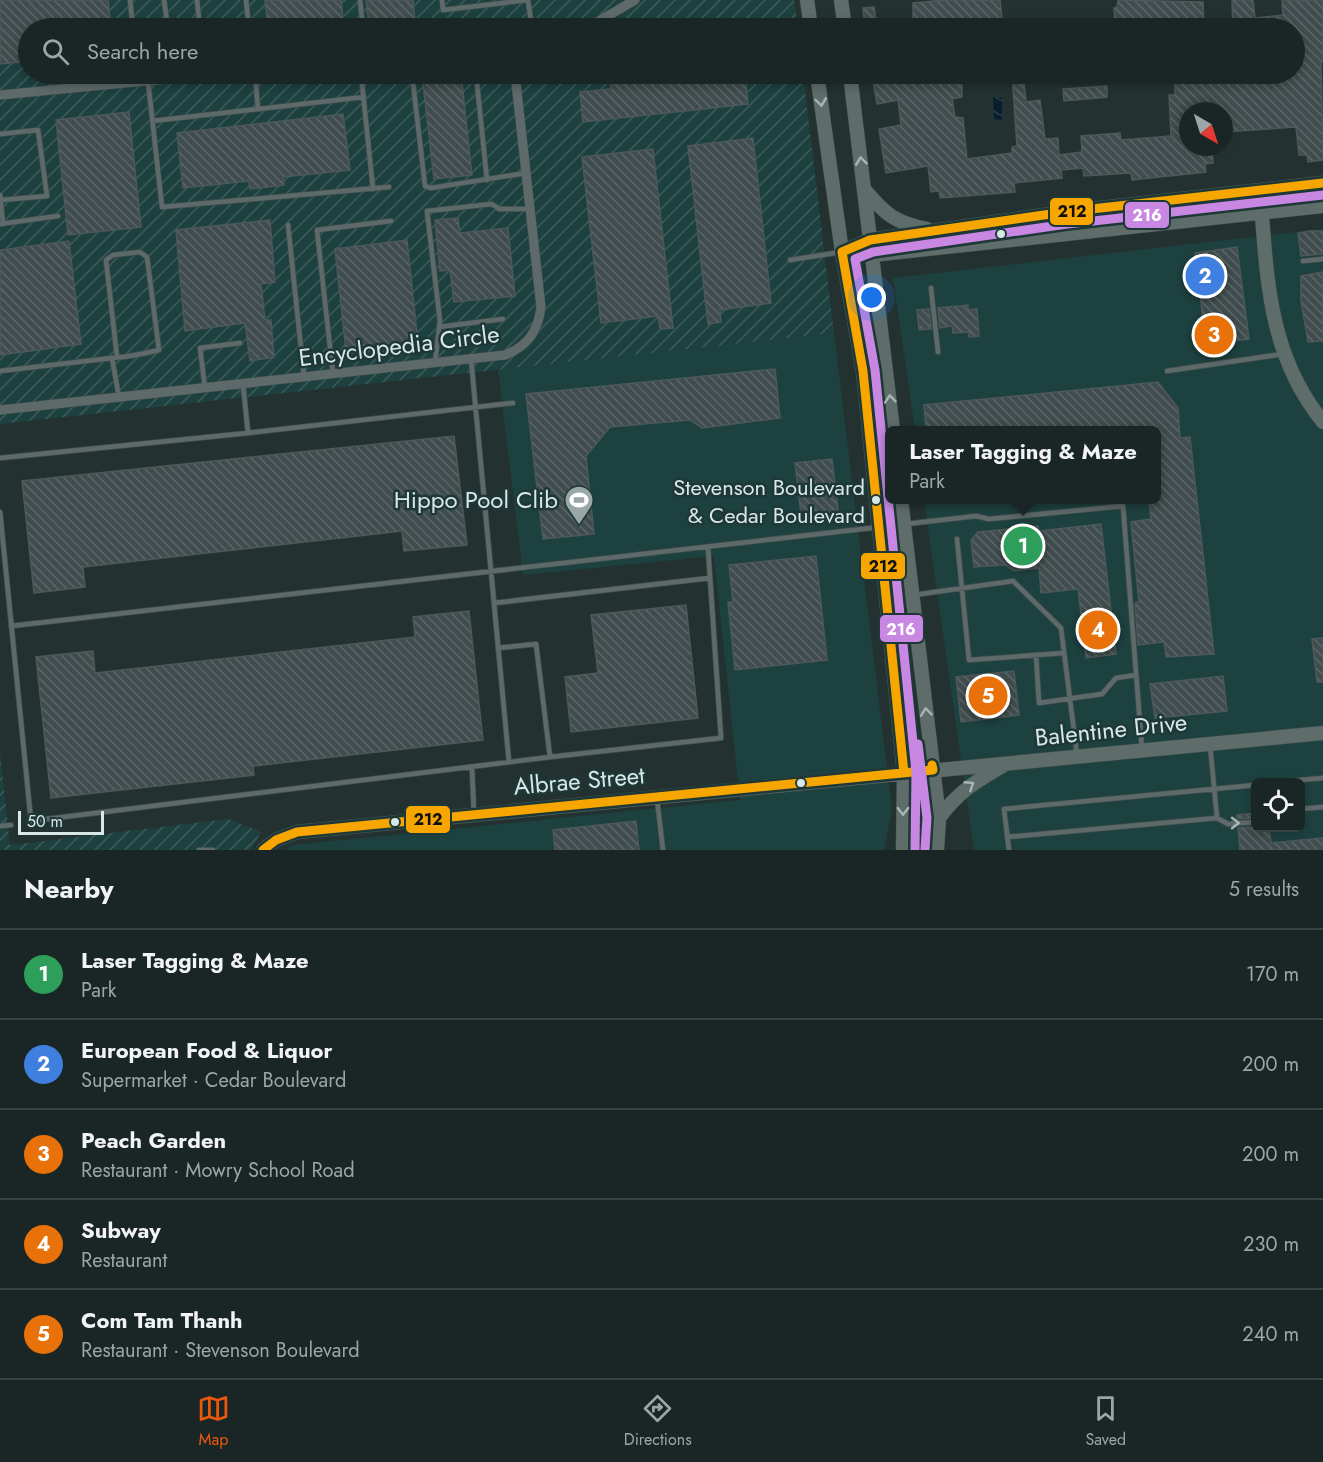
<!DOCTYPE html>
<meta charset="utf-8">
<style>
body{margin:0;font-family:Jost,sans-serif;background:#273232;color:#f1f3f6}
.controls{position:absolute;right:18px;bottom:18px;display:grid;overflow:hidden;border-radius:9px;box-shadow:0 3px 9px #0003}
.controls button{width:54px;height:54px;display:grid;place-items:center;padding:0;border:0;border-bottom:2px solid #384342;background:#1a2625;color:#f1f3f6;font:30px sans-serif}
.compass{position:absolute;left:1179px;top:102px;width:54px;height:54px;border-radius:50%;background:#1a2625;box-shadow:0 3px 9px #0003;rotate:141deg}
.scale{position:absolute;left:18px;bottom:15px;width:86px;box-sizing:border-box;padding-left:6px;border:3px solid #d8e8e7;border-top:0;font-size:16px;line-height:21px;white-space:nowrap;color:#d8e8e7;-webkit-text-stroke:4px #1d3837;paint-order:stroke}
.you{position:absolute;left:872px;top:298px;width:21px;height:21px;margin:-15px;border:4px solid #fff;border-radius:50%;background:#1a73e8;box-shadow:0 0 0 9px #1a73e833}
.badge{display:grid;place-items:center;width:39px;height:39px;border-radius:50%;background:#ea580c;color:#fff;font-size:20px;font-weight:700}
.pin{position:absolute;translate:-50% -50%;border:3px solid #fff;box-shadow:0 2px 6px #0006}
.popup{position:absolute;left:885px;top:426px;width:276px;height:78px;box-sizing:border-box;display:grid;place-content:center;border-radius:9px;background:#1a2625;filter:drop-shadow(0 2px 4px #0005);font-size:20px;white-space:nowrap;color:#9fa5a7}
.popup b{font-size:22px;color:#f1f3f6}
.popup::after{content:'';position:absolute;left:50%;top:100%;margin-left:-12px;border:12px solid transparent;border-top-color:#1a2625}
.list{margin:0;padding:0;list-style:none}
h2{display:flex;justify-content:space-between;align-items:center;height:78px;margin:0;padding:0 24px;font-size:26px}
h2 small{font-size:20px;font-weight:400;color:#9fa5a7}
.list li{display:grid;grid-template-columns:39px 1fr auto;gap:18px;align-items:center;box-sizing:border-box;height:90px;padding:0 24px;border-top:2px solid #384342}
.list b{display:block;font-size:22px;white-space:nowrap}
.list p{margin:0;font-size:20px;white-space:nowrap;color:#9fa5a7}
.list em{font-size:20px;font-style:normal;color:#9fa5a7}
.icon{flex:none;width:33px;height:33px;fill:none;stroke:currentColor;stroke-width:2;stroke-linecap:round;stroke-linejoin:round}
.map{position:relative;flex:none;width:1323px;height:850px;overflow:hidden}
.search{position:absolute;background:#1a2625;box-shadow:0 3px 9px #0003;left:18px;right:18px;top:18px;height:66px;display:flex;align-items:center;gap:15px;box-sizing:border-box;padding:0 21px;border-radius:33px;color:#9fa5a7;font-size:22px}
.sheet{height:528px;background:#1a2625}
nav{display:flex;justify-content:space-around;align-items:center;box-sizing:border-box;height:84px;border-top:2px solid #384342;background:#1a2625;font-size:16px;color:#9fa5a7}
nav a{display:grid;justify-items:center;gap:3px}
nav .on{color:#ea580c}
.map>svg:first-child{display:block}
</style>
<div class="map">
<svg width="1323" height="850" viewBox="0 0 1323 850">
<defs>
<pattern id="industrial-furrows" width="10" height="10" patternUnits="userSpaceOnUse" patternTransform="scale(1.5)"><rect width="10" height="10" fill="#1d413f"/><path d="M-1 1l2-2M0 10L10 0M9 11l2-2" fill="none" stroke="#3d5c5b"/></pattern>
<pattern id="water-waves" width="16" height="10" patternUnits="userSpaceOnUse" patternTransform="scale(1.5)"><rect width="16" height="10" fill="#081d2e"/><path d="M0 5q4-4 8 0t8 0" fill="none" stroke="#2b3e4c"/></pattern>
<pattern id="building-back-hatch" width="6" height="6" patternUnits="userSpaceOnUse" patternTransform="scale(1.5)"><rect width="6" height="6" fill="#404c4d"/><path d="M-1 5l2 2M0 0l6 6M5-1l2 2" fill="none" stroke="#5b6667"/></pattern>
</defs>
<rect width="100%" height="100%" fill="#233231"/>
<path fill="#1d413f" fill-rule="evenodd" d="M1323,229V850H974L924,500H1156V430H915L893,278ZM1256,782H1300V828H1256Z
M834,333L892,809L884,850H285L293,845L740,800L714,556L523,575L498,369Z"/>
<path fill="url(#industrial-furrows)" d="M0,0H794L798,28H28V74H803L834,333L0,424Z
M0,752L10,845L228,819L261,832L251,850H0Z"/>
<path fill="url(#water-waves)" d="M993,97L1002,98V120L994,119Z"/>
<path fill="url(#building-back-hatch)" stroke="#4c5859" stroke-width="1.5" d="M0,0H108L111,28H28V61L0,64Z
M265,0H341L344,28H268Z
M366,0H413L415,21L369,26Z
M945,0H1000L1003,28H913V3Z
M1118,0L1203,2L1204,28H1119V23L1115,22L1114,8L1117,7Z
M1232,0H1253L1255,18L1283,15L1282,0H1323V62H1321L1323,160L1308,162L1307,155H1299L1296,127L1224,132V111H1188V147H1212L1213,163L1205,164L1206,172L1132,180L1131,173L1084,176L1083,168L1061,170L1062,178L1014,183L1015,192L940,198L939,191L931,192L928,166L886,173L879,129L901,125L898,100L877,104L872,74H962V97L952,99L955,117L963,118L967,159L1012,153V147L1017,146L1012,74H1023L1026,102L1040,100L1045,139L1058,138L1059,155L1082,152L1081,136L1120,133L1121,140L1171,136L1169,95H1175V74H1237L1238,81L1275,79L1274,74H1294V28H1233Z
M874,7L877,28H865L863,8Z
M461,74L472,175L434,179L422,75Z
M639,74H745L748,104L583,122L580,92L611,89L610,77Z
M1107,86V97L1064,101L1063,89Z
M129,112L141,227L68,235L56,120Z
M343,114L350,170L283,177L284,185L250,189L249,181L183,188L177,133Z
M753,138L771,303L720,310L721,322L708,324L688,146Z
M653,149L673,328L660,329L658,316L601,323L582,157Z
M458,218L460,233L508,228L515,296L454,302L450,270L440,271L435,220Z
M270,220L275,282L261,284L265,320H271L274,357L250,361L245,323L185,331L176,230Z
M1310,231H1323V254L1301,256L1298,233Z
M407,240L418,343L346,351L335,249Z
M69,241L81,344L0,355V250Z
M1237,247L1249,339L1206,344L1195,253Z
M1323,272V341L1308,342L1301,301V276Z
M968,305V310L977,309L979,336L969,337V332L953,333L952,326L940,328L938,308Z
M929,309L931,329L919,330L917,310Z
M775,369L780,418L702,428L690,420L610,427L586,456L594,534L543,539L526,394Z
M1158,382L1178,408L1180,438L1190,437L1214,654L1166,657L1164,642L1138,645L1135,603L1139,602L1131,522L1151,519L1149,500H1156V430H926L924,405Z
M454,436L467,545L404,551L402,531L83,567L85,587L34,593L22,481Z
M832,459L838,511L801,515L795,463Z
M1101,524L1116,654L1086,658L1078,589L1041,593L1039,568L1014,571L1005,565L974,567L971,540L978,532L1038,526L1039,531Z
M816,556L827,660L735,670L728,602H733L729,565Z
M686,605L698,718L571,732L565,677L598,673L591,615Z
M469,611L483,740L253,766L254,775L51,798L36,657L93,651L95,673L415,637L413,617Z
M1323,638V682H1317L1312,639Z
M1014,671L1019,715L961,722L956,677Z
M1223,676L1227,711L1155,718L1150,684Z
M1256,813V818L1237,819V815Z
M636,821L639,850H555L553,830Z
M1256,827L1269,828L1271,843L1323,838V850H1240L1238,828Z"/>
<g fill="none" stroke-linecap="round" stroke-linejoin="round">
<g stroke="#414e4d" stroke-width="6">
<path id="lane" d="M130,0L133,28
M164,0L168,28
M197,0L200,28
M360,0L363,28
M442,0L443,10L528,0
M528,0L532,28
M244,28H249L246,0
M255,74L258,109
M361,74L373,189
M412,74L425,186L431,188L526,173
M476,74L487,180
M148,81L162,207L389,187
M152,121L364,97
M0,134L38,130L47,196L1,200
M0,195L3,224
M0,224L58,216
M288,225L304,377
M790,260L841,252
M1303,261L1323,259
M931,288L938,352
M439,327L503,319
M112,358C128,357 143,354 159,350L147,257L140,252L113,255L106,260L117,357
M471,359L509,762
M435,362L440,321L427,211L492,204L499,209H530
M0,371L112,358L119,397
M1167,371L1283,354
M333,374L317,230L391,221
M205,388L200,348L240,343
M248,433L513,403
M0,458L248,433L243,384
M0,512L31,821L550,757L536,644L498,648
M957,539L969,660L1064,653
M914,595L1013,581L1061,628L1077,755
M494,603L710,578
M11,626L976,516L989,519L1123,506L1142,749
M1036,655L1039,703L1102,694L1116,678L1136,675
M1210,745L1217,818
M550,757L721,738L708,548
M472,768L474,814
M1278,782L1323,778
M657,799L663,850
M1300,809L1323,807
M0,826L11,825
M1007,837L1217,818L1228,824L1256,822
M199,850H213
M1009,850L1004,809L1256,785"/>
</g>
<g stroke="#414e4d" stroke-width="10">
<path id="street" d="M587,28L635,0
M0,95L218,74
M0,410L505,355C528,346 538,331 541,307L515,74"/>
</g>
<g stroke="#414e4d" stroke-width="15">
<path id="secondary" d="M807,0L811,28
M841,0L845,28
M817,74L842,252L863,371L904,773L903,850
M850,74L893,430
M864,189C885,214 895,223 927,229
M1260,190C1267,275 1267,353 1323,422
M842,252L870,240L1065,212L1323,183
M844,252L872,255L1323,206
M901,500L939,818L937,850
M939,818C959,791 975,782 1004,765
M263,850L276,840L297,832L1323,733"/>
</g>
<use href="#lane" stroke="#5e6969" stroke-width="4.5"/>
<use href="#street" stroke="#5e6969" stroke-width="9"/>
<use href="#secondary" stroke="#5e6d6a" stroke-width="14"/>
<g stroke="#1d3837" stroke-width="14">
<path id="bus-1" d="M904,773L863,371L842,252L870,240L1065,212L1323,183
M263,850L276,840L297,832L933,770L932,765"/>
</g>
<g stroke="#1d3837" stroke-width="14">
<path id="bus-2" d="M918,744L927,818L925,849
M915,850L916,772L875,370L855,259L873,252L1067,224L1323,195"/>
</g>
<use href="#bus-1" stroke="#f7a600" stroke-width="9"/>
<use href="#bus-2" stroke="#c787e3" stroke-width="9"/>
</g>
<defs><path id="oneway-chevron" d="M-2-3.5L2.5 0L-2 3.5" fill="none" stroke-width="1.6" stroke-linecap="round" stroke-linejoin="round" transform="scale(1.5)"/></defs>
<g stroke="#a7b7b5">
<use href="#oneway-chevron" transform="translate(821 102) rotate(82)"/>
<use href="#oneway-chevron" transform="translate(861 161) rotate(-97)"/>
<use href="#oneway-chevron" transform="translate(890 399) rotate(-96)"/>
<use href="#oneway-chevron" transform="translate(926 712) rotate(-97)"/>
<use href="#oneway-chevron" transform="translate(970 785) rotate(-33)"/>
<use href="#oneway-chevron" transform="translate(903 811) rotate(90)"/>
</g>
<use stroke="#a7b5b5" href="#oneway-chevron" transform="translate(1235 823)"/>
<defs>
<g id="stadium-pin" transform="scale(1.5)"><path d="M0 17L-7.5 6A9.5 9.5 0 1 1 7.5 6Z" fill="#99a8a7" stroke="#1d3837"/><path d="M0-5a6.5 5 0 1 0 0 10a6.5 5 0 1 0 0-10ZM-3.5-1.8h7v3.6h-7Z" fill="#fff"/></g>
</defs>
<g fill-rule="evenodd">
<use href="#stadium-pin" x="579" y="500"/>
</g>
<g fill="#d8e8e7" stroke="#1d3837" stroke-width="2">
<circle cx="1001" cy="234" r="5"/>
<circle cx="876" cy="500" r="5"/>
<circle cx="801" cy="783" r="5"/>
<circle cx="395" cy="822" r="5"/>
</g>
<g text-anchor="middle" stroke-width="5" stroke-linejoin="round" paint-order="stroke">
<g font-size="22" fill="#d8e8e7" stroke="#1d3837" text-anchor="end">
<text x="865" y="495">Stevenson Boulevard<tspan x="865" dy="28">&amp; Cedar Boulevard</tspan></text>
</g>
<g font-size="24" fill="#d8e8e7" stroke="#1d3837">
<text transform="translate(399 346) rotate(-7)" y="8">Encyclopedia Circle</text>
<text transform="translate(1111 730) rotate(-6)" y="8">Balentine Drive</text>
<text transform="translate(579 781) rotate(-5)" y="8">Albrae Street</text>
</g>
<g font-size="24" fill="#d8e8e7" stroke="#1d3837" text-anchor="end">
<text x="558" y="508">Hippo Pool Clib</text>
</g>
</g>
<g stroke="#1d3837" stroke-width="2">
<rect x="1049" y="197" width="45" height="29" rx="6" fill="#f7a600"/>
<rect x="1124" y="201" width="46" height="28" rx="6" fill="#c787e3"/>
<rect x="860" y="552" width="46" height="28" rx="6" fill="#f7a600"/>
<rect x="879" y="614" width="45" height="29" rx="6" fill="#c787e3"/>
<rect x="405" y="805" width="46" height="29" rx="6" fill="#f7a600"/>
</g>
<g font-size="16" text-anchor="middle" font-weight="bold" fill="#fff">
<text x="1147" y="221">216</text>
<text x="901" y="635">216</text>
</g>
<g font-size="16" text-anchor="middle" font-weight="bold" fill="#111">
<text x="1072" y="217">212</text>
<text x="883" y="572">212</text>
<text x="428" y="825">212</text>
</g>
</svg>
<div class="controls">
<button><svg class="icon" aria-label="locate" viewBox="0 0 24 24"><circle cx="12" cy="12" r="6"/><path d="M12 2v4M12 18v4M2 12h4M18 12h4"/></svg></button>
</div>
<svg class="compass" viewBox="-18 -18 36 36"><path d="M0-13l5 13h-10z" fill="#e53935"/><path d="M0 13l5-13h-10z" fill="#9fa5a7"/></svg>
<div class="scale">50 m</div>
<div class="you"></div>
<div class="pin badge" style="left:1023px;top:546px;background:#2e9e5b">1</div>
<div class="popup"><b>Laser Tagging &amp; Maze</b>Park</div>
<div class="pin badge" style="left:1205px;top:276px;background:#3f7fe0">2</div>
<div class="pin badge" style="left:1214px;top:335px;background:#e8710a">3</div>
<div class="pin badge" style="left:1098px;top:630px;background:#e8710a">4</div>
<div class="pin badge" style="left:988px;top:696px;background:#e8710a">5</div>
<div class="search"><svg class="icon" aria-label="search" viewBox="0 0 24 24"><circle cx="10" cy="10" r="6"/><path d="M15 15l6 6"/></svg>Search here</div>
</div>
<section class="sheet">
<h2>Nearby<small>5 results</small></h2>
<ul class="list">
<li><span class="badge" style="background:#2e9e5b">1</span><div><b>Laser Tagging &amp; Maze</b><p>Park</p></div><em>170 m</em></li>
<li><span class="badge" style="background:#3f7fe0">2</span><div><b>European Food &amp; Liquor</b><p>Supermarket · Cedar Boulevard</p></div><em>200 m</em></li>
<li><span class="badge" style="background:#e8710a">3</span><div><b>Peach Garden</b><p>Restaurant · Mowry School Road</p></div><em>200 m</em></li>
<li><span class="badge" style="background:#e8710a">4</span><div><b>Subway</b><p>Restaurant</p></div><em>230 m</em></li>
<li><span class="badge" style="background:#e8710a">5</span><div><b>Com Tam Thanh</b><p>Restaurant · Stevenson Boulevard</p></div><em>240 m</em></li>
</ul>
</section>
<nav>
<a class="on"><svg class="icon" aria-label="map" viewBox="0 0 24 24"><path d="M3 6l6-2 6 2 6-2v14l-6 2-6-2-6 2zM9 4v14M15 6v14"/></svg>Map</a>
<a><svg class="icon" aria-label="directions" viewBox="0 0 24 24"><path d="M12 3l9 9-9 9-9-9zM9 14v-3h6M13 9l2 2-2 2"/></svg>Directions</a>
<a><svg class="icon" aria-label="saved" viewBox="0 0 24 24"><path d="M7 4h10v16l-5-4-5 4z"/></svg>Saved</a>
</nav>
